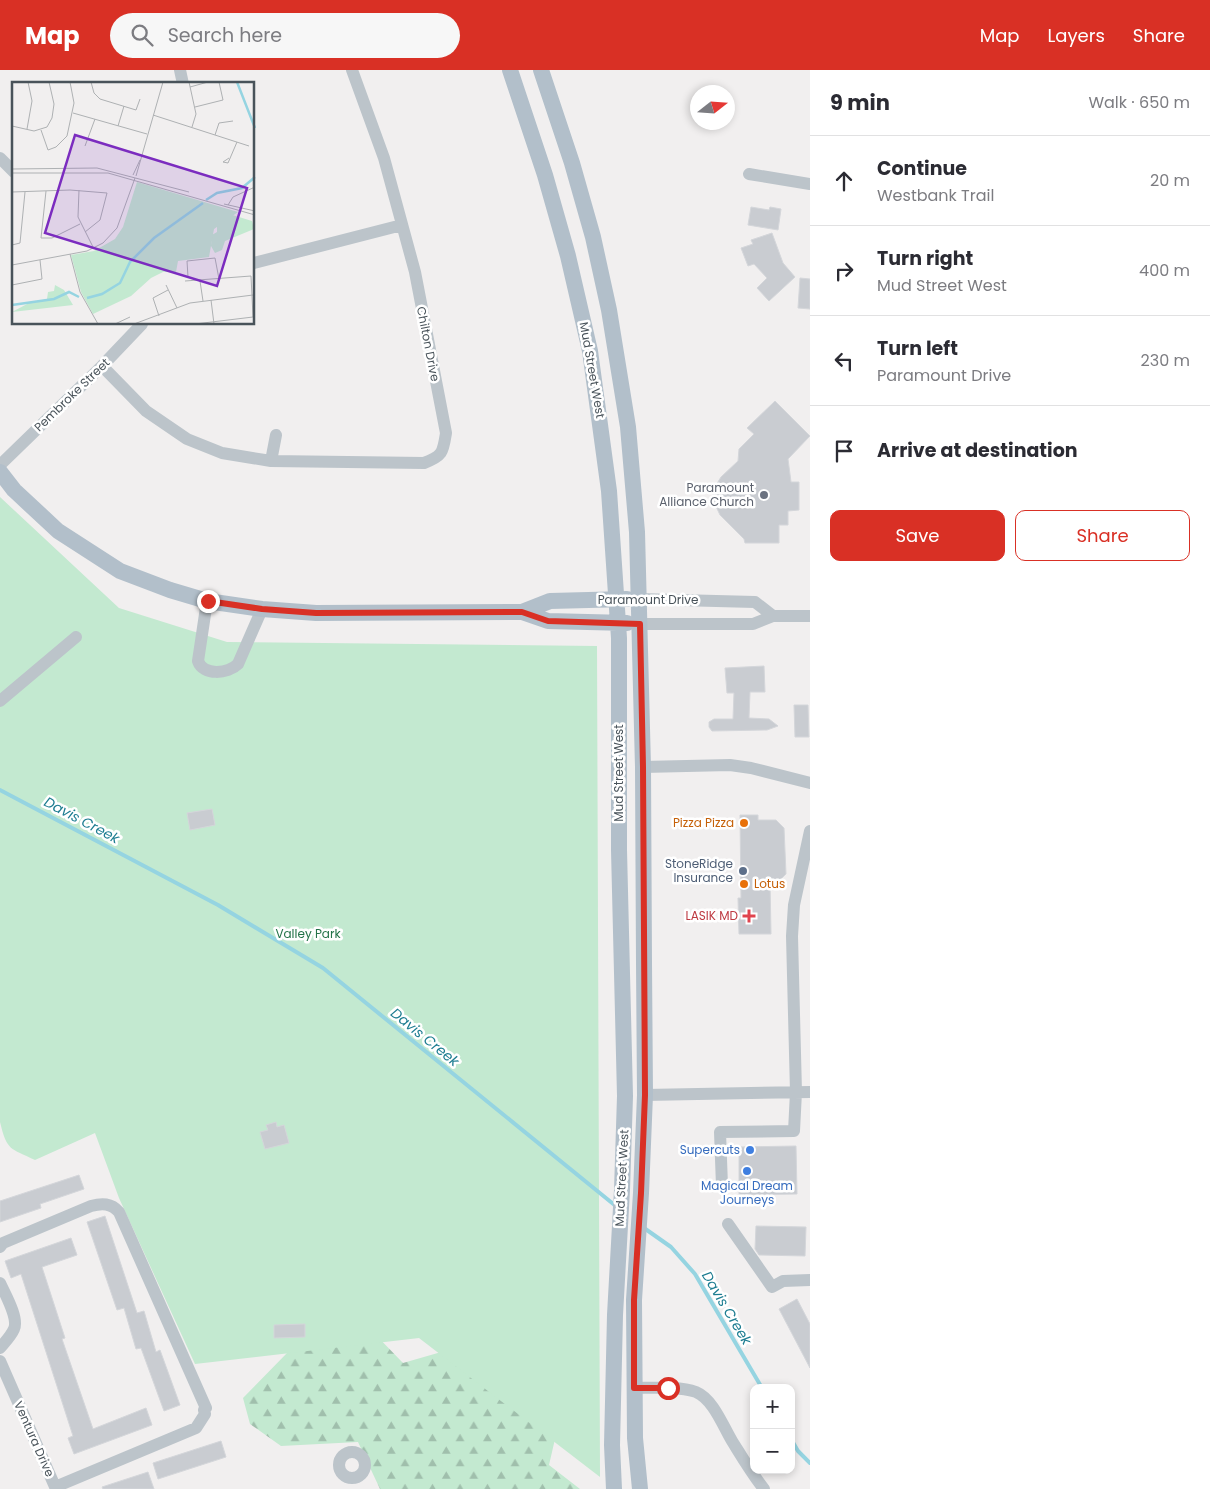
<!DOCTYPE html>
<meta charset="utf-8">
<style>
body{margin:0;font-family:Poppins,sans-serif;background:#f7f7f7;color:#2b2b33}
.controls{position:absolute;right:15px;bottom:15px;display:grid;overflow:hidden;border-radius:10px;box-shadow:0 2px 8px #0003}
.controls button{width:45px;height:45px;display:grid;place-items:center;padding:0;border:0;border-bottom:1px solid #e1e1e2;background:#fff;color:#2b2b33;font:25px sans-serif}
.compass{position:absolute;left:690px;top:15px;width:45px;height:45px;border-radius:50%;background:#fff;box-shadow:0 2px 8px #0003;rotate:73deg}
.stop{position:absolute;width:15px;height:15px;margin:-11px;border:4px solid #d93025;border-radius:50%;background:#fff}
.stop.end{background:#d93025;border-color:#fff;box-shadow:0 1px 5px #0008}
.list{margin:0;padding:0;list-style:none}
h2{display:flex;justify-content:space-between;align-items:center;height:65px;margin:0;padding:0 20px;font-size:21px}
h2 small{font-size:16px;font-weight:400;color:#7c7c81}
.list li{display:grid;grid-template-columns:32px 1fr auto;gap:15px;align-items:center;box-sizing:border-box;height:90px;padding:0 20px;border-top:1px solid #e1e1e2}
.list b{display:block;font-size:19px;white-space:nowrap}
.list p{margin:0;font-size:16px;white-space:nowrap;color:#7c7c81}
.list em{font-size:16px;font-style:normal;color:#7c7c81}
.actions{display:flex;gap:10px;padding:15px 20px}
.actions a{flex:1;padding:11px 0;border:1px solid #d93025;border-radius:10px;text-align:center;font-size:18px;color:#d93025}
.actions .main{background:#d93025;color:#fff}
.icon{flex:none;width:28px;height:28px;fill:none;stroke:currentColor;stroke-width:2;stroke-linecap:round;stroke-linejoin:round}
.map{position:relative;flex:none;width:810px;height:1419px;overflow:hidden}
header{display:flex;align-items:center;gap:30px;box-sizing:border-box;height:70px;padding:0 25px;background:#d93025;color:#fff}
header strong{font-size:24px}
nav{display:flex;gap:28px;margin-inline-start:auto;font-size:18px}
.search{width:350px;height:45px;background:#f7f7f7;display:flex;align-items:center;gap:12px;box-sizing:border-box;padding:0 18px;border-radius:28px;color:#7c7c81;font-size:19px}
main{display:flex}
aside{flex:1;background:#fff}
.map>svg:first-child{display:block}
</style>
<header>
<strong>Map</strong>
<div class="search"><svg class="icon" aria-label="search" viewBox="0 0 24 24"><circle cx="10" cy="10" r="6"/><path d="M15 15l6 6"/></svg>Search here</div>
<nav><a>Map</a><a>Layers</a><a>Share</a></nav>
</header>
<main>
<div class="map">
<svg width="810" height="1419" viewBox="0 0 810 1419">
<defs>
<pattern id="forest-firs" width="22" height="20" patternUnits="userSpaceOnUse" patternTransform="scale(1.25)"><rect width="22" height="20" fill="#c3e9d0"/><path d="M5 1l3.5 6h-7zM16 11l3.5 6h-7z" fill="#a0bfac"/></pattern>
</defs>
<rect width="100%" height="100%" fill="#f1efef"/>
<path fill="url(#forest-firs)" d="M372,1261L403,1293L469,1274L567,1317L549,1395L580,1419H380L358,1372L281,1376L250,1354L243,1328L287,1283Z"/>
<path fill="#c3e9d0" d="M0,427L119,538L227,572L597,576L600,1407L419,1268L195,1294L119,1128L95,1063L35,1090C10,1078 7,1081 0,1052Z"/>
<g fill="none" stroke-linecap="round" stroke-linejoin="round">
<path stroke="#95d4e1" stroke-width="4" d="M0,720L218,835L323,898L617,1137
M644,1158L671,1177L695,1204L762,1318
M791,1369L798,1381L810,1393"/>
</g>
<path fill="#c9ccd1" stroke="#d4d6da" d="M751,137L769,140L770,137L781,139L778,160L748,155Z
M772,163L783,193L795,207L769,231L757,218L767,208L754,194L748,196L741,178L753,174L751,170Z
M800,208L810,209V239L798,238Z
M775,331L810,366L788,389L791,412H799V440L788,441V455H779V473H745L744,469L720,445L713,430V420L721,407L738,391L739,379L754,364L747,358Z
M764,596L765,622H750L749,648L769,649L778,656L767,660L712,661L709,657V652L714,649H733L734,623H727L725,598Z
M794,635H808L809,667H795Z
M212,739L215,755L190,760L187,743Z
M740,745H758V750H776L784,758L786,804L778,812H770L771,864H739L738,828H741Z
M276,1052L277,1057L284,1055L289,1073L265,1079L260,1062L268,1060L266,1055Z
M796,1076L797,1124L739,1125V1077Z
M79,1105L84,1119L40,1134L41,1138L0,1152V1131Z
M105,1146L137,1243L144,1241L156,1282L160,1280L180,1335L164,1341L141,1278L136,1279L124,1238L117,1240L87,1152Z
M756,1156L806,1157L805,1186L759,1185L755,1179Z
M71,1168L77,1185L42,1197L65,1268L62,1269L93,1359L146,1338L152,1355L74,1384L68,1368L73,1366L21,1204L11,1208L5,1191Z
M797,1229L810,1254V1298L779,1239Z
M305,1254V1267L274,1268V1255Z
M221,1371L226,1387L158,1409L153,1393Z
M148,1402L154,1419H103L102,1417Z"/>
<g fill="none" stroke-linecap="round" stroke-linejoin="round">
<path stroke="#bcc4ca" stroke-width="12" d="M180,0L183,14
M0,88L14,102
M749,104L810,114
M254,193L402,155
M102,296L146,341L187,369L222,383L271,391L424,393C443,386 443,382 446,363L415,202L384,88L352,0
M271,391L276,365
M0,395L102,296L142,254
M639,529L755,532L773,546
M207,531L198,591C203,606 228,604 238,594L262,539
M640,554H753L773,546H810
M0,631L76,567
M643,697L730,695L751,698L810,713
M645,1025L810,1022
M722,1116L720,1062L794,1061L796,1022L792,866L794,835L810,761
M728,1154L772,1217L783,1211L810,1210
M0,1177L3,1173L91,1136C102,1133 111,1133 119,1142L206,1338L204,1340L205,1344L196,1358L55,1417
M0,1213C5,1224 19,1248 14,1259C11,1266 5,1272 0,1278
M0,1291L56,1419
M634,1318C652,1318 680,1316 696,1322C713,1329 723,1356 732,1371C742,1387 752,1404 764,1419
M339 1395a13 13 0 1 1 26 0a13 13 0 1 1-26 0Z"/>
<path stroke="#b2bfca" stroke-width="16" d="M510,0L545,105L568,186L590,281L609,421L619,568V780L625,1026L622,1120L615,1245L612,1375L614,1419
M541,0L572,93L593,167L609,240L628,357L637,462L643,697L644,893L645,1025L641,1123L634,1230L635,1368L640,1419
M0,402L14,420L58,461L120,501L170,520L207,531L262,539L316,543L522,542L548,551L627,553
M522,542L550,531L627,529"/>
</g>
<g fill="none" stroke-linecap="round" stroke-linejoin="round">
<path stroke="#d93025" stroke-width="6" d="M208,531L262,539L316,543L522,542L548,551L640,554L643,697L645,1025L641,1123L634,1230V1318H668"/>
</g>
<circle fill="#6b7280" stroke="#fff" stroke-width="2" cx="764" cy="425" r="5"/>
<g fill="#e8710a" stroke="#fff" stroke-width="2">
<circle cx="744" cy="753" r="5"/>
<circle cx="744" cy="814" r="5"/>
</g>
<circle fill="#5c6f8a" stroke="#fff" stroke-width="2" cx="743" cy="801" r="5"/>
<path fill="#e0444e" stroke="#fff" stroke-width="2" d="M746.5 838.5h5v5h5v5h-5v5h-5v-5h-5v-5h5z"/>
<g fill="#3f7fe0" stroke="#fff" stroke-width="2">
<circle cx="750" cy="1080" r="5"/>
<circle cx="747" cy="1101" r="5"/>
</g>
<g text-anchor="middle" stroke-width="5" stroke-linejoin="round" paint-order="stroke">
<g font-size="12" fill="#49535a" stroke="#fff">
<text transform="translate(428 274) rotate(79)" y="4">Chilton Drive</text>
<text transform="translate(592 300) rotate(80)" y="4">Mud Street West</text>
<text transform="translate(72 325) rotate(-44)" y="4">Pembroke Street</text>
<text x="648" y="534">Paramount Drive</text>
<text transform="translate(619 703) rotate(-90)" y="4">Mud Street West</text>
<text transform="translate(622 1108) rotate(-87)" y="4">Mud Street West</text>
<text transform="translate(34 1369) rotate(66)" y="4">Ventura Drive</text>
</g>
<g font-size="12" fill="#5b616d" stroke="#fff" text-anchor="end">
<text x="754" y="422">Paramount<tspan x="754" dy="14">Alliance Church</tspan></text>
</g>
<g font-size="12" fill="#c56008" stroke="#fff" text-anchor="end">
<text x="734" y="757">Pizza Pizza</text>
<text x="754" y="818" text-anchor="start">Lotus</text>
</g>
<g font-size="12" fill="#4e5e75" stroke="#fff" text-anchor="end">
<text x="733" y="798">StoneRidge<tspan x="733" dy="14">Insurance</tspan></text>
</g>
<g font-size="12" fill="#be3a42" stroke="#fff" text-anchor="end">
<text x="738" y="850">LASIK MD</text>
</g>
<g font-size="12" fill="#237348" stroke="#fff">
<text x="308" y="868">Valley Park</text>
</g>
<g font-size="12" fill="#366cbe" stroke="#fff" text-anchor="end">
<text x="740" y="1084">Supercuts</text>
<text x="747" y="1120" text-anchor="middle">Magical Dream<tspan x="747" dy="14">Journeys</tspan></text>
</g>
<g font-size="14" font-style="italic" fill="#1d7d91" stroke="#fff">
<text transform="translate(82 750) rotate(28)" y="5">Davis Creek</text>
<text transform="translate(425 967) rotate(39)" y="5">Davis Creek</text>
<text transform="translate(727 1238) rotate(59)" y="5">Davis Creek</text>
</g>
</g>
<g transform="translate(12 12)">
<rect width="242" height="242" fill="#f1efef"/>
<path d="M214,131L240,139L242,147L213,159L210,168L203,171L199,164L200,153L205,150V141ZM43,203L52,208L61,223L0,230L17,221L35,217L36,210L42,209Z" fill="#c3e9d0"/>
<path d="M125,100L226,130L202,147L197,175L166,179L164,190H151L139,196L119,214L81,232L69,210L59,173L82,169L103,157L111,145Z" fill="#c3e9d0"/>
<path fill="none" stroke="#95d4e1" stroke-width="2.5" d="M225,0L243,46M194,118L205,111L230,106L243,95M75,216L90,212L108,201L118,180L142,156L191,121M0,223L42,217L57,210L67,215"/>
<path fill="none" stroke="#aeb1b3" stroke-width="1" d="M79,0L82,11L88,17L124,28L128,17M177,0L184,32L180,45M178,5L196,0M183,25L211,18L207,0M61,31L135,52M141,33L237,64M0,44L22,49L35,45L40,36L42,22L37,0M106,44L112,24M15,47L20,19L16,0M29,48L36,68L44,65L55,54L62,21L58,0M203,53L207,41L221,39M73,64L83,37M217,76L211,80L216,81L225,60M0,87L85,86L177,110M0,91H96L243,133M121,93L128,78M124,94L151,0M67,108L66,135L81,165M34,109L29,156H40L68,142M0,110L58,108L95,111L88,138L73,150M212,122L243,129M216,123L221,115L243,105M0,163L8,161L13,110M58,172L68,210L86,242M0,183L75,169L91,161L105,146L123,96M173,199L239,194L241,235M188,199L176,195L175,179L203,176L207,197M188,199L191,219M0,203L30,197L28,178M154,203L165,226M199,218L202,242M147,234L141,216L156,208M103,242L118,235M122,242L178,221L241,213M183,242L241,235"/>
<path fill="#7b2cbf" fill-opacity="0.15" stroke="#7b2cbf" stroke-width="2.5" d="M63,53L235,106L205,204L33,151Z"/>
<rect width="242" height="242" fill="none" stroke="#49535a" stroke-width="2.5"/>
</g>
</svg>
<div class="controls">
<button>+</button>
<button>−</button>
</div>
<svg class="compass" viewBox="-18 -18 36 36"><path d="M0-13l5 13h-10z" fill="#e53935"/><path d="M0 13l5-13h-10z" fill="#7c7c81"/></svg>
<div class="stop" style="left:668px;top:1318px"></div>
<div class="stop end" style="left:208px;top:531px"></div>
</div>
<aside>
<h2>9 min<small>Walk · 650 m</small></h2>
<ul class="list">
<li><svg class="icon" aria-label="ahead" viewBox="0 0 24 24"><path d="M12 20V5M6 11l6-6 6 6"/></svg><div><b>Continue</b><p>Westbank Trail</p></div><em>20 m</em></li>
<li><svg class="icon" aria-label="right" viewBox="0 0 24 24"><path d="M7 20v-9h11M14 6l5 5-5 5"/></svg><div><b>Turn right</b><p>Mud Street West</p></div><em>400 m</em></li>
<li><svg class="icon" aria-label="left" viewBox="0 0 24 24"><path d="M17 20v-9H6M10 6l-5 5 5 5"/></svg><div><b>Turn left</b><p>Paramount Drive</p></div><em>230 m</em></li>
<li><svg class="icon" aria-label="arrive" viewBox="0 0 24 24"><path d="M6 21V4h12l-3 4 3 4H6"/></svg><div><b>Arrive at destination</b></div></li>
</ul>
<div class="actions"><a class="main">Save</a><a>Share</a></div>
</aside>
</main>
